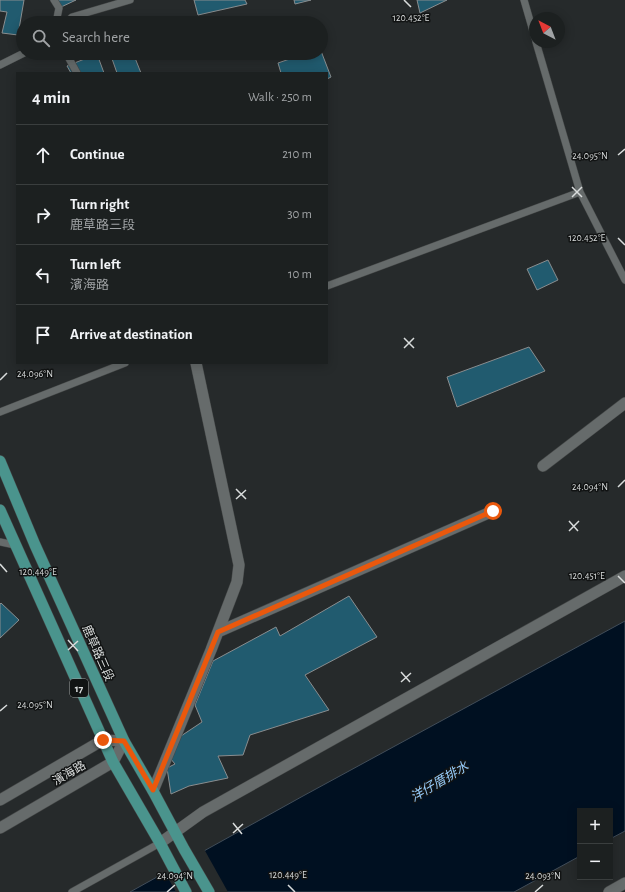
<!DOCTYPE html>
<meta charset="utf-8">
<style>
body{margin:0;font-family:"Alegreya Sans","Noto Sans TC",sans-serif;background:#292d2d;color:#f1f3f6}
.controls{position:absolute;right:12px;bottom:12px;display:grid;overflow:hidden;border-radius:0px;box-shadow:0 2px 10px #0003}
.controls button{width:36px;height:36px;display:grid;place-items:center;padding:0;border:0;border-bottom:1px solid #3a3e3e;background:#1c2020;color:#f1f3f6;font:20px sans-serif}
.compass{position:absolute;left:529px;top:12px;width:36px;height:36px;border-radius:50%;background:#1c2020;box-shadow:0 2px 10px #0003;rotate:318deg}
.stop{position:absolute;width:12px;height:12px;margin:-9px;border:3px solid #ea580c;border-radius:50%;background:#fff}
.stop.end{background:#ea580c;border-color:#fff;box-shadow:0 1px 4px #0008}
.list{margin:0;padding:0;list-style:none}
h2{display:flex;justify-content:space-between;align-items:center;height:52px;margin:0;padding:0 16px;font-size:17px}
h2 small{font-size:13px;font-weight:400;color:#a0a3a5}
.list li{display:grid;grid-template-columns:26px 1fr auto;gap:12px;align-items:center;box-sizing:border-box;height:60px;padding:0 16px;border-top:1px solid #3a3e3e}
.list b{display:block;font-size:15px;white-space:nowrap}
.list p{margin:0;font-size:13px;white-space:nowrap;color:#a0a3a5}
.list em{font-size:13px;font-style:normal;color:#a0a3a5}
.icon{flex:none;width:22px;height:22px;fill:none;stroke:currentColor;stroke-width:2;stroke-linecap:round;stroke-linejoin:round}
.map{position:relative;flex:none;width:625px;height:892px;overflow:hidden}
.search{position:absolute;background:#1c2020;box-shadow:0 2px 10px #0003;left:16px;top:16px;width:312px;height:44px;display:flex;align-items:center;gap:10px;box-sizing:border-box;padding:0 14px;border-radius:22px;color:#a0a3a5;font-size:15px}
.panel{position:absolute;background:#1c2020;box-shadow:0 2px 10px #0003;left:16px;top:72px;width:312px;height:292px;border-radius:0px}
.map>svg:first-child{display:block}
</style>
<div class="map">
<svg width="625" height="892" viewBox="0 0 625 892">
<rect width="100%" height="100%" fill="#262a2b"/>
<path fill="#001021" stroke="#414d59" d="M625,621V831L610,839V811H580V856L514,892H130L303,796Z"/>
<path fill="#262a2b" d="M204,849L228,892H176L164,871Z"/>
<path fill="#215b6f" stroke="#898d8f" d="M0,0H24L18,35L2,33L7,12L0,11Z
M53,0H76L59,8Z
M194,0H245L247,4L198,15Z
M294,0H311L295,4Z
M417,0H447L420,13Z
M321,51L331,77L327,79V73H281L278,63L307,53H321Z
M110,53H133L141,73H117Z
M97,54L104,73H71L67,66Z
M548,260L558,280L537,290L527,269Z
M529,347L545,371L457,407L447,377Z
M349,596L377,637L305,675L329,710L250,735L243,755L218,756L228,778L189,786L171,794L167,768L175,764L170,758L178,738L202,722L195,705L213,661L276,627L280,636Z
M1,603L19,620L0,638V604Z"/>
<g fill="none" stroke-linecap="round" stroke-linejoin="round">
<g stroke="#444747" stroke-width="8">
<path id="service" d="M54,0L59,8L56,23
M524,0L535,38
M66,23L72,17L130,0
M536,42L580,192L625,280
M66,53L77,73
M0,65L24,53
M327,286L580,192
M0,412L125,363
M0,542L15,545
M72,892L160,843"/>
</g>
<g stroke="#444747" stroke-width="12">
<path id="minor" d="M543,466L625,403
M218,632L493,511
M153,791L211,650L237,582L239,565L196,363
M160,843L203,812L625,576
M609,892L625,883"/>
</g>
<g stroke="#444747" stroke-width="12">
<path id="tertiary" d="M0,800L103,740L124,741L113,762L0,828"/>
</g>
<g stroke="#444747" stroke-width="12">
<path id="primary" d="M0,461L35,545L124,741L153,791L184,849L209,892
M0,510L113,762L160,843L186,892"/>
</g>
<use href="#service" stroke="#666b6b" stroke-width="7"/>
<use href="#minor" stroke="#666b6b" stroke-width="11"/>
<use href="#tertiary" stroke="#666b6b" stroke-width="11"/>
<use href="#primary" stroke="#4a948d" stroke-width="11"/>
</g>
<g fill="none" stroke-linecap="round" stroke-linejoin="round">
<path stroke="#ea580c" stroke-width="5" d="M103,740L124,741L153,790L218,632L493,511"/>
</g>
<path fill="none" stroke="#d9dcdc" stroke-width="1.5" d="M404,0L411,7M618,155L625,149M572,187L582,197M572,197L582,187M618,238L625,245M404,338L414,348M404,348L414,338M0,380L7,373M618,487L625,480M236,489L246,499M236,499L246,490M569,521L578,531M569,531L579,521M0,564L7,572M618,576L625,583M68,640L78,651M68,650L78,641M401,672L410,682M401,682L411,673M0,711L7,705M233,823L242,834M233,833L243,824M288,885L295,892M167,892L175,885M535,892L543,885"/>
<g text-anchor="middle" stroke-width="3" stroke-linejoin="round" paint-order="stroke">
<rect fill="#111313" stroke="#9da0a0" stroke-width="1" x="70" y="679" width="18" height="18" rx="3"/>
<g font-size="11" font-weight="bold" fill="#d9dcdc">
<text x="79" y="692">17</text>
</g>
<g font-size="12" fill="#d9dcdc" stroke="#111313">
<text transform="translate(98 653) rotate(66)" y="4">鹿草路三段</text>
<text transform="translate(69 773) rotate(-30)" y="4">濱海路</text>
</g>
<g font-size="13" font-style="italic" fill="#98cefd" stroke="#111313">
<text transform="translate(439 781) rotate(-31)" y="5">洋仔厝排水</text>
</g>
</g>
<g font-size="10" text-anchor="middle" fill="#d9dcdc" stroke="#111313" stroke-width="3" stroke-linejoin="round" paint-order="stroke">
<text x="411" y="21">120.452°E</text>
<text x="590" y="159">24.095°N</text>
<text x="587" y="241">120.452°E</text>
<text x="35" y="377">24.096°N</text>
<text x="590" y="490">24.094°N</text>
<text x="38" y="575">120.449°E</text>
<text x="587" y="579">120.451°E</text>
<text x="35" y="708">24.095°N</text>
<text x="288" y="878">120.449°E</text>
<text x="175" y="879">24.094°N</text>
<text x="543" y="879">24.093°N</text>
</g>
</svg>
<div class="controls">
<button>+</button>
<button>−</button>
</div>
<svg class="compass" viewBox="-18 -18 36 36"><path d="M0-13l5 13h-10z" fill="#e53935"/><path d="M0 13l5-13h-10z" fill="#a0a3a5"/></svg>
<div class="stop" style="left:493px;top:511px"></div>
<div class="stop end" style="left:103px;top:740px"></div>
<div class="search"><svg class="icon" aria-label="search" viewBox="0 0 24 24"><circle cx="10" cy="10" r="6"/><path d="M15 15l6 6"/></svg>Search here</div>
<section class="panel">
<h2>4 min<small>Walk · 250 m</small></h2>
<ul class="list">
<li><svg class="icon" aria-label="ahead" viewBox="0 0 24 24"><path d="M12 20V5M6 11l6-6 6 6"/></svg><div><b>Continue</b></div><em>210 m</em></li>
<li><svg class="icon" aria-label="right" viewBox="0 0 24 24"><path d="M7 20v-9h11M14 6l5 5-5 5"/></svg><div><b>Turn right</b><p>鹿草路三段</p></div><em>30 m</em></li>
<li><svg class="icon" aria-label="left" viewBox="0 0 24 24"><path d="M17 20v-9H6M10 6l-5 5 5 5"/></svg><div><b>Turn left</b><p>濱海路</p></div><em>10 m</em></li>
<li><svg class="icon" aria-label="arrive" viewBox="0 0 24 24"><path d="M6 21V4h12l-3 4 3 4H6"/></svg><div><b>Arrive at destination</b></div></li>
</ul>
</section>
</div>
